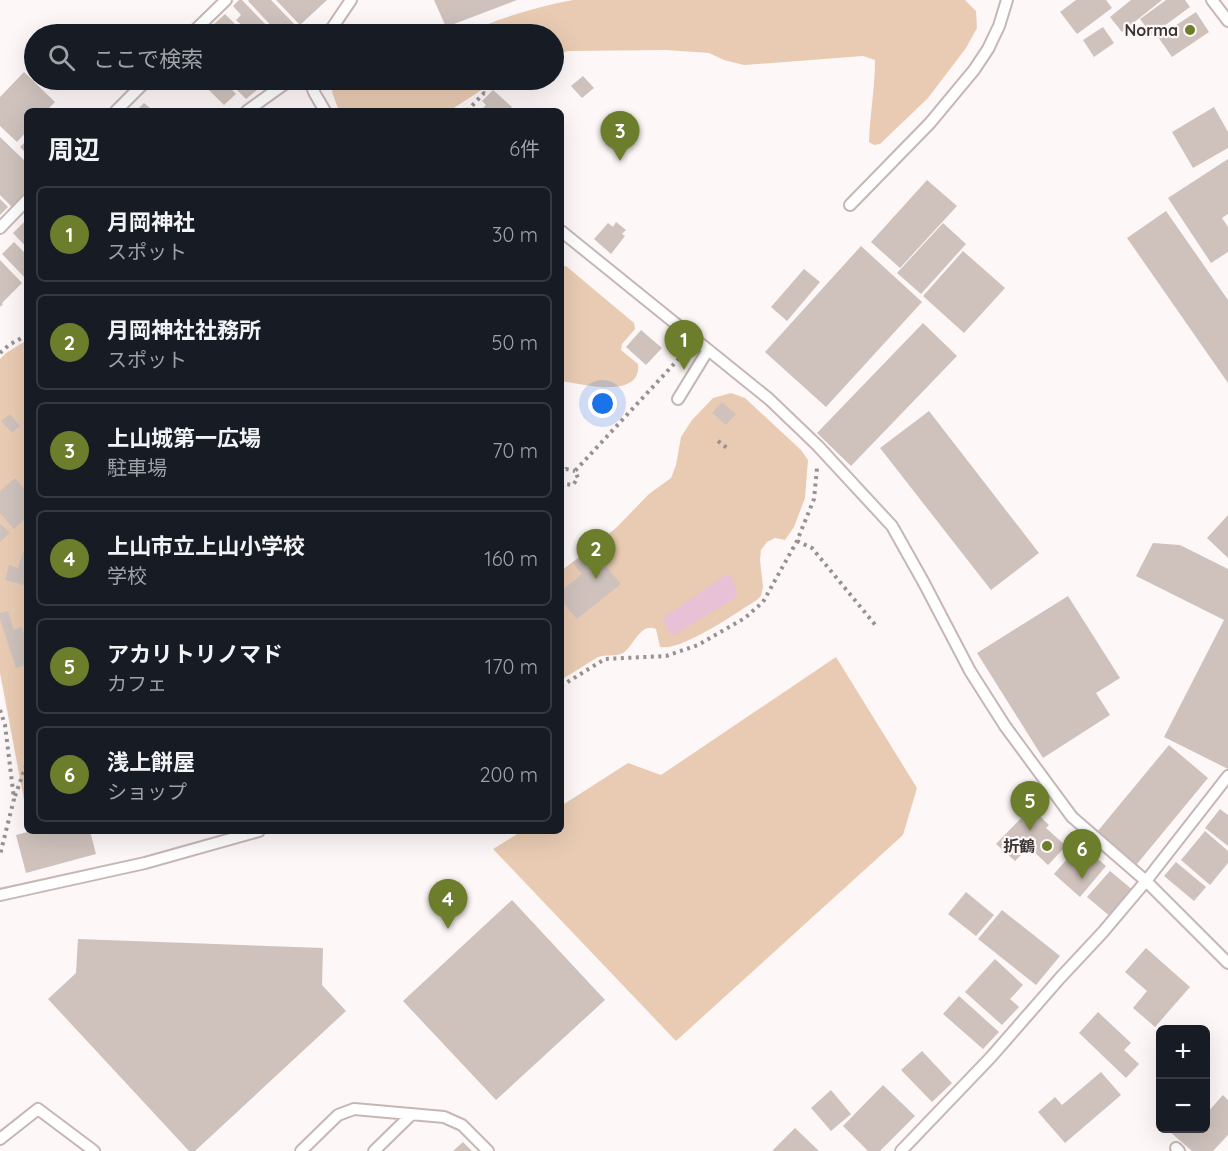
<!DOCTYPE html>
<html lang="ja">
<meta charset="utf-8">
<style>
body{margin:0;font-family:Quicksand,"Noto Sans JP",sans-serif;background:#242831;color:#f1f3f6}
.controls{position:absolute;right:18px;bottom:18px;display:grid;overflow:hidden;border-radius:9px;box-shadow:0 6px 24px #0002}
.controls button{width:54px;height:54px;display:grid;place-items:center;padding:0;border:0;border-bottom:2px solid #363941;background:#171b24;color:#f1f3f6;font:30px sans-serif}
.you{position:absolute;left:603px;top:404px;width:21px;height:21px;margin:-15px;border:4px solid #fff;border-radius:50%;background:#1a73e8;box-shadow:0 0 0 9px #1a73e833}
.badge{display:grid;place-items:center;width:39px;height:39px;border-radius:50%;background:#6c7d2c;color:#fff;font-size:20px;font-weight:700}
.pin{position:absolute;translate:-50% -50px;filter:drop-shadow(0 2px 3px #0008)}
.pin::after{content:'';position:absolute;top:32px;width:21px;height:18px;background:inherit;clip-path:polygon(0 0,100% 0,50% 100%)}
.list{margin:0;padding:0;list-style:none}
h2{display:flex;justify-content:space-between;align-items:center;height:78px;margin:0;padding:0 24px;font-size:26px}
h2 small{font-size:20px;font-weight:400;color:#9ea1a6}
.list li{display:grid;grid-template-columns:39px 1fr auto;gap:18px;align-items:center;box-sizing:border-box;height:96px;margin:0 12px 12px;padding:0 12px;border:2px solid #363941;border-radius:9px}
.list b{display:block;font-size:22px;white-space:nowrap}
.list p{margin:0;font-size:20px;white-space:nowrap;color:#9ea1a6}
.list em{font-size:20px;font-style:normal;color:#9ea1a6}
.icon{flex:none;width:33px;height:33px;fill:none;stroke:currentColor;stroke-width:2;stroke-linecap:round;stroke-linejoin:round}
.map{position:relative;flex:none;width:1228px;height:1151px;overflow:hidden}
.search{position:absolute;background:#171b24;box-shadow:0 6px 24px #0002;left:24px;top:24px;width:540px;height:66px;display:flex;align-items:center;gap:15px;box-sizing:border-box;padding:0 21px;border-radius:33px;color:#9ea1a6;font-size:22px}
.panel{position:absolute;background:#171b24;box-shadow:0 6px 24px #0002;left:24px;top:108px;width:540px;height:726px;border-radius:9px}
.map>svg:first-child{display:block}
</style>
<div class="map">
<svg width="1228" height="1151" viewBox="0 0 1228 1151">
<rect width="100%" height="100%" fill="#fdf7f7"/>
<path fill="#e9cbb3" d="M573,0H965L976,11L977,28L966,48L928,98L880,144L874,145L869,142C870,114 875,87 875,60L863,56L744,65L724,60L709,53L666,50L568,51L554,56V34H463C498,19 535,7 573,0Z
M347,80H497L449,111H339L332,92L335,83Z
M566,266L634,323L635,329L622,344L621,350L638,364C642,400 581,384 561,381V267Z
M27,340V805H25L0,673V359L6,353Z
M731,393L745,398L801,450L808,460L805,498L794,527L785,540L775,538L767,542L761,550L760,560L763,587L761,596L757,600C737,612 683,651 660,647L656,629C640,622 634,646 623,653C615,657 606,654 598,657L561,680V571L616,528L649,494L671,478L676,465L681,437L692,420L713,398Z
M836,657L917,788L903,835L676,1041L493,849L522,831H561V806L628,763L661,775Z"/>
<path fill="#e9c1d7" d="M726,575L731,576L737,592L735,598L674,635L670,633L663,621L664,617Z"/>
<path fill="#cfc2bd" d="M239,0H242L271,30L267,33L269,34H251L236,20L241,15L233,6Z
M249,0H271L298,28L292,34H279L248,1Z
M276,0H327L300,25Z
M434,0H517L446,27Z
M1076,0H1106L1112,8L1077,34L1060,12Z
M1131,0H1162L1122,32L1110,17Z
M1166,0H1185L1190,7L1152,35L1140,19Z
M1196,12L1209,32L1172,57L1158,37Z
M225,14L245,34H220L212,26Z
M1103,27L1114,43L1094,57L1083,40Z
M24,72L55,102L46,111H27V131L17,142L0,126V97Z
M583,76L594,88L582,98L571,86Z
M199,80H223L236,94L224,105Z
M227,80H250L248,81L257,90L246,99Z
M493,90L512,107L508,111H480L486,105L482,101Z
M144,103L151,109L149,111H136Z
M1214,107L1228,132V148L1193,168L1172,132Z
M0,137L27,163V192L12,207L0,195Z
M27,140V154L20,147Z
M1228,159V214L1222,218L1228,227V252L1211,263L1168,198Z
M927,180L957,206L900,268L871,242Z
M0,199L8,207L0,215Z
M1166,211L1228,300V383L1127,238Z
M25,221L27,223V248L13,233Z
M616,222L626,230L622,234L625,236L611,254L594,239L608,223L613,227Z
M943,223L966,244L921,294L897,273Z
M14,242L27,255V280L2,254Z
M861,246L922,302L826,407L765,352Z
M963,251L1005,288L964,333L923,296Z
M0,260L22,283L2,303L3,304L0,307Z
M804,269L820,282L787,321L771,307Z
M923,323L957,356L851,466L817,433Z
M641,330L662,348L646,365L626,347Z
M722,402L736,414L726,425L712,413Z
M929,411L1039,553L991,590L880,448Z
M10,414L20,426L12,433L1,421Z
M15,478L27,492V517L14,529L0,513V491Z
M1228,515V558L1207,538Z
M1,524L10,533L0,542V525Z
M1153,543L1180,545L1228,569V769L1164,737L1224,620L1136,576Z
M594,546L604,556L600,559L621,584L577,619L561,600V591L582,574L573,563Z
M23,552L27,553V586L5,580L9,565L18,568Z
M1068,596L1120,678L1096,693L1110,715L1043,758L977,653Z
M8,611L14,630L22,627L24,635L27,634V665L16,668L0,619V613Z
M1169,745L1208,778L1137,864L1097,832Z
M1031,808L1049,825L1046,828L1066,846L1048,865L1029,847L1015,861L996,844Z
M1220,809L1228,815V846L1205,828Z
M31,831H90L96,854L26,873L16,835Z
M1205,831L1228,851V863L1210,885L1181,860Z
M1080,844L1106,866L1080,897L1054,874Z
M1176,862L1206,887L1194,901L1164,876Z
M1110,871L1134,891L1111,917L1087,897Z
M966,892L994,915L976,936L948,914Z
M512,900L605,1000L496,1100L403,1001Z
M1002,910L1060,956L1036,985L978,939Z
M78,939L323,948L322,985L346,1011L195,1151H189L48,999L76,973Z
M1146,948L1190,987L1155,1027L1133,1008L1147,991L1125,972Z
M995,959L1023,985L1010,999L1019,1007L1002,1025L965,992Z
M959,996L999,1032L983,1049L943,1014Z
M1098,1012L1131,1043L1124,1050L1139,1064L1126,1078L1079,1033Z
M922,1051L952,1083L932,1102L901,1070Z
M1101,1072L1121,1095L1065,1143L1038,1112L1055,1097L1062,1105Z
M883,1085L915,1116L880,1151H868L843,1126Z
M831,1090L851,1114L831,1131L811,1108Z
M1223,1095L1228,1100V1135L1213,1151H1192L1169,1131L1171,1128H1206V1114Z
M795,1128L819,1151H772Z
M463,1142L472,1151H453Z"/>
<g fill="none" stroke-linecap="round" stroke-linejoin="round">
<g stroke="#c6b7b6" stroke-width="14">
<path id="service" d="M1212,0L1228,21
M191,34L226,0
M328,34L351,0
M309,80L315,94L325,111
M116,111L147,80
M247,111L290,80
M850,205L930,123L974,70L988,49L999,26L1007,0
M0,228L27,200
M561,231L769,399L818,446L892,526L924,583L970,671L1005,726L1072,817L1146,881L1228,963
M678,399L708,350
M0,895L145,863L259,831
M0,1139L38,1109L94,1151
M1176,1148L1179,1151
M301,1151L338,1115L354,1109L444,1117L462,1125L488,1151
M374,1151L412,1114
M901,1151L991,1057L1060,978L1103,932L1146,881L1228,776"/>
</g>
<path stroke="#979191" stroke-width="4" stroke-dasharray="3 4.5" stroke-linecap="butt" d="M467,111L484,93L486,95
M0,353L9,345L27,335
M718,441L727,448
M561,475L566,469L575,471
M561,487L564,484L573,485L578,478L575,471L685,352
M797,541L812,548L877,627
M561,686L605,659L666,656L698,645L745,618L763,602L797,541L814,499L817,468
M0,710L5,725L14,799L0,855
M15,796L27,763"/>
<use href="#service" stroke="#fff" stroke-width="10"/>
</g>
<g fill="#6c7d2c" stroke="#fdf7f7" stroke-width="2">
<circle cx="1190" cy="30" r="6"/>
<circle cx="1047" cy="846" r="6"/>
</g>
<g text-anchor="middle" stroke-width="4.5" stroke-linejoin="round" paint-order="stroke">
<g font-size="16" font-weight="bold" fill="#3a3434" stroke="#fdf7f7" text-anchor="end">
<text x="1178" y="36">Norma</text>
<text x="1035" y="852">折鶴</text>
</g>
</g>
</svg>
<div class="controls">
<button>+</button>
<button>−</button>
</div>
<div class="you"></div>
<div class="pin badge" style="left:684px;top:370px">1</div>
<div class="pin badge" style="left:596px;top:579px">2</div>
<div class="pin badge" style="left:620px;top:161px">3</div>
<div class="pin badge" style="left:448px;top:929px">4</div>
<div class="pin badge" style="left:1030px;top:831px">5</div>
<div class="pin badge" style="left:1082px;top:879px">6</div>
<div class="search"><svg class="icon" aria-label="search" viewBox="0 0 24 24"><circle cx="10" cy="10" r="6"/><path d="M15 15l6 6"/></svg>ここで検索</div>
<section class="panel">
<h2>周辺<small>6件</small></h2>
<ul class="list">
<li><span class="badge">1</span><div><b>月岡神社</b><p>スポット</p></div><em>30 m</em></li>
<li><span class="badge">2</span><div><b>月岡神社社務所</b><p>スポット</p></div><em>50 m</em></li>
<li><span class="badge">3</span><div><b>上山城第一広場</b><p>駐車場</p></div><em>70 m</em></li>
<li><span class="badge">4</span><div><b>上山市立上山小学校</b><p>学校</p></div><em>160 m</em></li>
<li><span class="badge">5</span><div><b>アカリトリノマド</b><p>カフェ</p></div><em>170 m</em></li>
<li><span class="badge">6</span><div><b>浅上餅屋</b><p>ショップ</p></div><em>200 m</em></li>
</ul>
</section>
</div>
